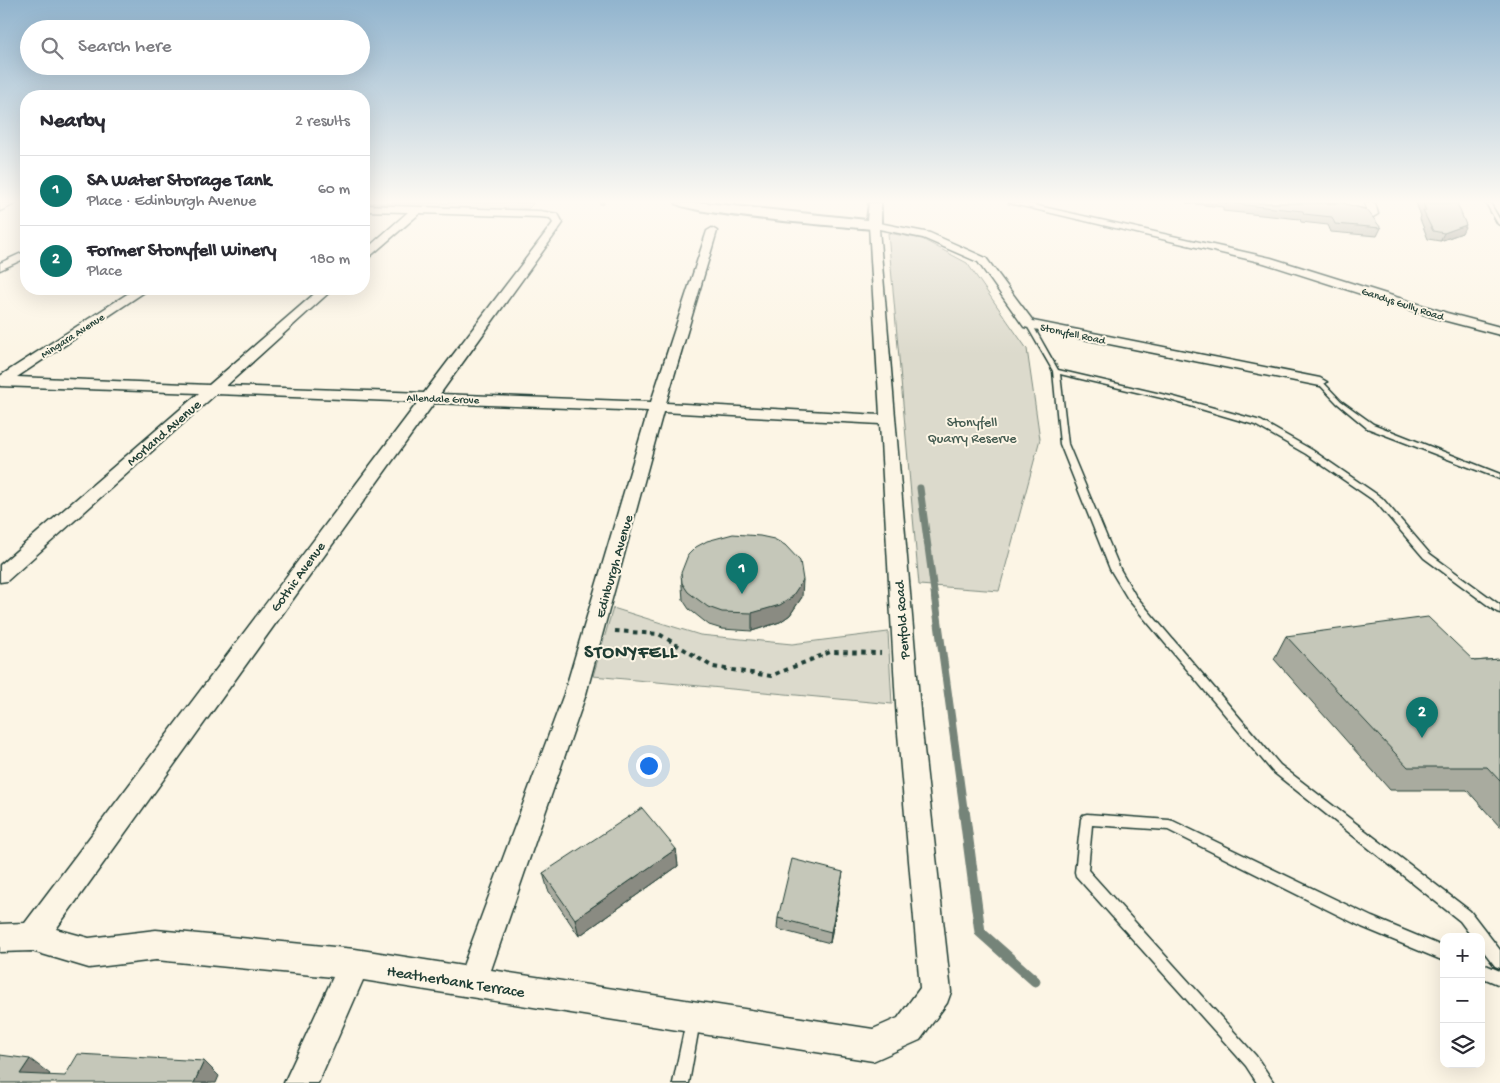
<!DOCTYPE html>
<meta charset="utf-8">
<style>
body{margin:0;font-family:"Gochi Hand",sans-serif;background:#f7f7f7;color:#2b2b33}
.controls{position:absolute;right:15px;bottom:15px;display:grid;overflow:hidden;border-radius:10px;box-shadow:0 5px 20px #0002}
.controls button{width:45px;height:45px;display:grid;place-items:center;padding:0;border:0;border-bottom:1px solid #e1e1e2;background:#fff;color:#2b2b33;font:25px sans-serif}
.you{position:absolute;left:648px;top:765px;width:18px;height:18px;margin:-12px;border:4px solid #fff;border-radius:50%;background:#1a73e8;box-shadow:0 0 0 8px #1a73e833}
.badge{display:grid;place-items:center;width:32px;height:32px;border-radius:50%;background:#0f766e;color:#fff;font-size:16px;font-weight:700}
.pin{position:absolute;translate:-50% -41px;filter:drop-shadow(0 1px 2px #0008)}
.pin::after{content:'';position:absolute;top:26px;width:18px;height:15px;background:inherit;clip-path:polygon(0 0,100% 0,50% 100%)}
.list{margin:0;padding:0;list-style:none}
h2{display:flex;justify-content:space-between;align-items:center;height:65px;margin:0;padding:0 20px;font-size:21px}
h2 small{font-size:16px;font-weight:400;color:#7c7c81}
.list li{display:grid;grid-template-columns:32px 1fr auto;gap:15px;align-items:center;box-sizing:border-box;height:70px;padding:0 20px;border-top:1px solid #e1e1e2}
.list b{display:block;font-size:19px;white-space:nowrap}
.list p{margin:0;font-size:16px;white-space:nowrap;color:#7c7c81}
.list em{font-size:16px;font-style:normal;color:#7c7c81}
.icon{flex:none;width:28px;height:28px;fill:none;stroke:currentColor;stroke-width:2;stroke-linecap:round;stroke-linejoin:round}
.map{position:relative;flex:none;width:1500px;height:1083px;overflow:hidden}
.search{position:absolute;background:#fff;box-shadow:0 5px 20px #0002;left:20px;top:20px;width:350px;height:55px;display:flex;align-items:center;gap:12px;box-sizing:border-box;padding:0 18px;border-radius:28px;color:#7c7c81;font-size:19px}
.panel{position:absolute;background:#fff;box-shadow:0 5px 20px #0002;left:20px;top:90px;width:350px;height:205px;border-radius:20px}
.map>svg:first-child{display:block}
</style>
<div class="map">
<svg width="1500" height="1083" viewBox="0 0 1500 1083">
<rect width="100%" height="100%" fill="#fcf5e5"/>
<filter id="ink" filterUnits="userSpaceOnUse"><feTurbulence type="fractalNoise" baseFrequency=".02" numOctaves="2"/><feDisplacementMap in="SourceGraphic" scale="10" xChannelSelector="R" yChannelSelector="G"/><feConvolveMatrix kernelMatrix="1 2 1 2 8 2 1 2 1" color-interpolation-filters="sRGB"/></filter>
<g filter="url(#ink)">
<path fill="#dcdacc" stroke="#7e8c80" d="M364,203H534L528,209L519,208L517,210L364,206Z
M888,233L922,239L967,263L1027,349L1040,439L999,591L919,585Z
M613,608L700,635L792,644L888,632L892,704L593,676Z"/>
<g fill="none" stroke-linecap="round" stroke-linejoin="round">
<path stroke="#758479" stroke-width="4" d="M601,203H603"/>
<path stroke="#758479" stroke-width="7" d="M920,488L935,599"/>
<path stroke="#758479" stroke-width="8" d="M935,598L964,812"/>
<path stroke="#758479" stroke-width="11" d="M964,810L980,932L1035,981"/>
<g stroke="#1f3d34" stroke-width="3">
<path id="lane" d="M1486,203H1490L1500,220V225L1498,224Z
M1029,322L1032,324L1058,370L1174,397L1261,421L1312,450L1382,498L1430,554L1500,605V613L1497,612L1424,558L1376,502L1306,454L1255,425L1170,400L1060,374L1068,444L1120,569L1135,595L1280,765L1470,911L1500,950V968L1495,966L1481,948V937H1472L1460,921L1272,771L1128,599L1110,569L1060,444L1053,371L1026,324Z
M1320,380L1322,381L1341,401L1373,424L1500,474V479L1367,428L1337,403L1318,383V381Z
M1087,814L1169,820L1173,821L1372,917L1444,947V961L1362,927L1168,830L1092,825L1088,870L1256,1056L1274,1083H1257L1246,1066L1076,876L1075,872L1081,819L1083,815Z
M1481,963L1500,971V985L1481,977Z
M693,1014L698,1016L700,1021L689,1083H673L686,1021L688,1016Z"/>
</g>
<g stroke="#1f3d34" stroke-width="3">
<path id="street" d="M5,203H17L0,211V204Z
M1009,203H1025L1271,258L1447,313L1500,327V335L1439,319L1264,263Z
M1317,203H1333L1367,210L1365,203H1375L1378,214L1373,217Z
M364,205L540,211L558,214L563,223L440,394L651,402L707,231L712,228L717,231L666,403L880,415L869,225L874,222L930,233L986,258L1033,321L1320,378L1327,382L1320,386L1024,327L978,262L923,238L879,229L921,722L951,992L947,1003L920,1040L873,1061L363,980L318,1083H284L333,977L156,960L89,968L32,951L0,952V924L25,923L418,402L216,394L7,581L0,582V565L199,393L0,386V376L135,289H149L17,377L209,385L320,289H333L226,386L424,393L553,223L550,218L540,217L420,213L368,258L364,259V251L408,212L364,211ZM434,403L648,411L564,694L463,966L355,949L156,930L89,938L56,929ZM663,412L880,424L897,722L920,988L898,1018L873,1029L491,970L586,694Z
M26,251V258L0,270V263Z"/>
</g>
<g stroke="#1f3d34" stroke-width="4">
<path id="secondary" d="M676,203H706L867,220L869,203H881V225L874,229C849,227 685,214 676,203Z"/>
</g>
<path stroke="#1f3d34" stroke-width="4" stroke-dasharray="4.5 4.5" stroke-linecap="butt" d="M615,631L659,634L713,667L771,676L830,652L881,653"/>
<use href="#lane" fill="#fcf5e5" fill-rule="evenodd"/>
<use href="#street" fill="#fcf5e5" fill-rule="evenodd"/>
<use href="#secondary" fill="#fcf5e5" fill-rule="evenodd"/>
</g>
<path fill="#a9ab9f" stroke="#1f3d34" d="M1186,203H1345L1381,228L1377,236L1331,232L1328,225L1301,222L1300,219L1223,211V207Z
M1416,203H1457L1462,233L1440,241L1428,239L1420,219L1421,216Z
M681,573L802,597L790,615L780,622L752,631L722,629L709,625L689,609L683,600Z
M1286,636L1474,661L1500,659V827L1467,790H1390L1274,659Z
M676,849L678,866L579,936L548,890L543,873Z
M841,883L830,943L777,929L778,918Z"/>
<path fill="#8a8b82" stroke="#1f3d34" d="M1466,225L1462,233L1440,241L1444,233Z
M803,580L802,597L790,615L780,622L752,631V613Z
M676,849L678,866L579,936L575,919Z
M843,872L841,883L830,943L831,932Z
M30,1059L50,1074L43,1083L20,1074Z
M204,1061L219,1076L216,1083H194Z"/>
<path fill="#c5c7b9" stroke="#1f3d34" d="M1226,203H1343L1367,210L1381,228L1335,224L1332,217L1304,214L1303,211Z
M1423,203H1457L1466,225L1444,233L1433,231L1423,211H1426Z
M733,534L760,536L774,539L785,545L800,561L803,580L791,598L780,605L752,613L722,612L708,607L688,592L682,583L681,573L688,555L696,547L707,541Z
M1428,617L1474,661L1500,659V781L1487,767H1408L1286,636Z
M642,808L676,849L575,919L543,873Z
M792,859L843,872L831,932L778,918Z
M78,1054L204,1061L194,1083H0V1055L30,1059L20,1074L65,1076Z"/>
</g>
<linearGradient id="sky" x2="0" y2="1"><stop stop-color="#91b4ce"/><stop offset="0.57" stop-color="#fefaf3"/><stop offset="1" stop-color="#fefaf3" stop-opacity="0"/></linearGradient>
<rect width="1500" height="354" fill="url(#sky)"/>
<g text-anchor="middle" stroke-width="4" stroke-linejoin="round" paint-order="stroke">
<g font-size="11" fill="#1f3d34" stroke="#fcf5e5">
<text transform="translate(1403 303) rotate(18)" y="4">Gandys Gully Road</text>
<text transform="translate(1073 333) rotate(12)" y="4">Stonyfell Road</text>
<text transform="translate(72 335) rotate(-33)" y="4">Mingara Avenue</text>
<text transform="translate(443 398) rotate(2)" y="4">Allendale Grove</text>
</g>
<g font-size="14" fill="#455c52" stroke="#fcf5e5">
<text x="972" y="426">Stonyfell<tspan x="972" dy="16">Quarry Reserve</tspan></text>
</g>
<g font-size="14" fill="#1f3d34" stroke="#fcf5e5">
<text transform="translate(163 432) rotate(-41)" y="5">Morland Avenue</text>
<text transform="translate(613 566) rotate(-74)" y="5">Edinburgh Avenue</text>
<text transform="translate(297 576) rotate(-54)" y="5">Gothic Avenue</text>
<text transform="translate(901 620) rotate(-94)" y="5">Penfold Road</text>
</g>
<g font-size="16" fill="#1f3d34" stroke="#fcf5e5">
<text transform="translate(456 980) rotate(9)" y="6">Heatherbank Terrace</text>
</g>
<g font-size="19" font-weight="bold" letter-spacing="1" fill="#1f3d34" stroke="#fcf5e5">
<text x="631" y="657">STONYFELL</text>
</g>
</g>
</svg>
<div class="controls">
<button>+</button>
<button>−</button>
<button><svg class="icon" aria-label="layers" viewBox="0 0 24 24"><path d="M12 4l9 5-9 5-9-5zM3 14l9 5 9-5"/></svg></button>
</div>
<div class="you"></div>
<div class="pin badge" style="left:742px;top:594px">1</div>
<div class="pin badge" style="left:1422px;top:738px">2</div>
<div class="search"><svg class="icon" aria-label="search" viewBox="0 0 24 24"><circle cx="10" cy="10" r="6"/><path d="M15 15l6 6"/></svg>Search here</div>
<section class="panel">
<h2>Nearby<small>2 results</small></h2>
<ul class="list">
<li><span class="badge">1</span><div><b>SA Water Storage Tank</b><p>Place · Edinburgh Avenue</p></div><em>60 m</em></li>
<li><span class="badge">2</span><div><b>Former Stonyfell Winery</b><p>Place</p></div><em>180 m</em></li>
</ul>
</section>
</div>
